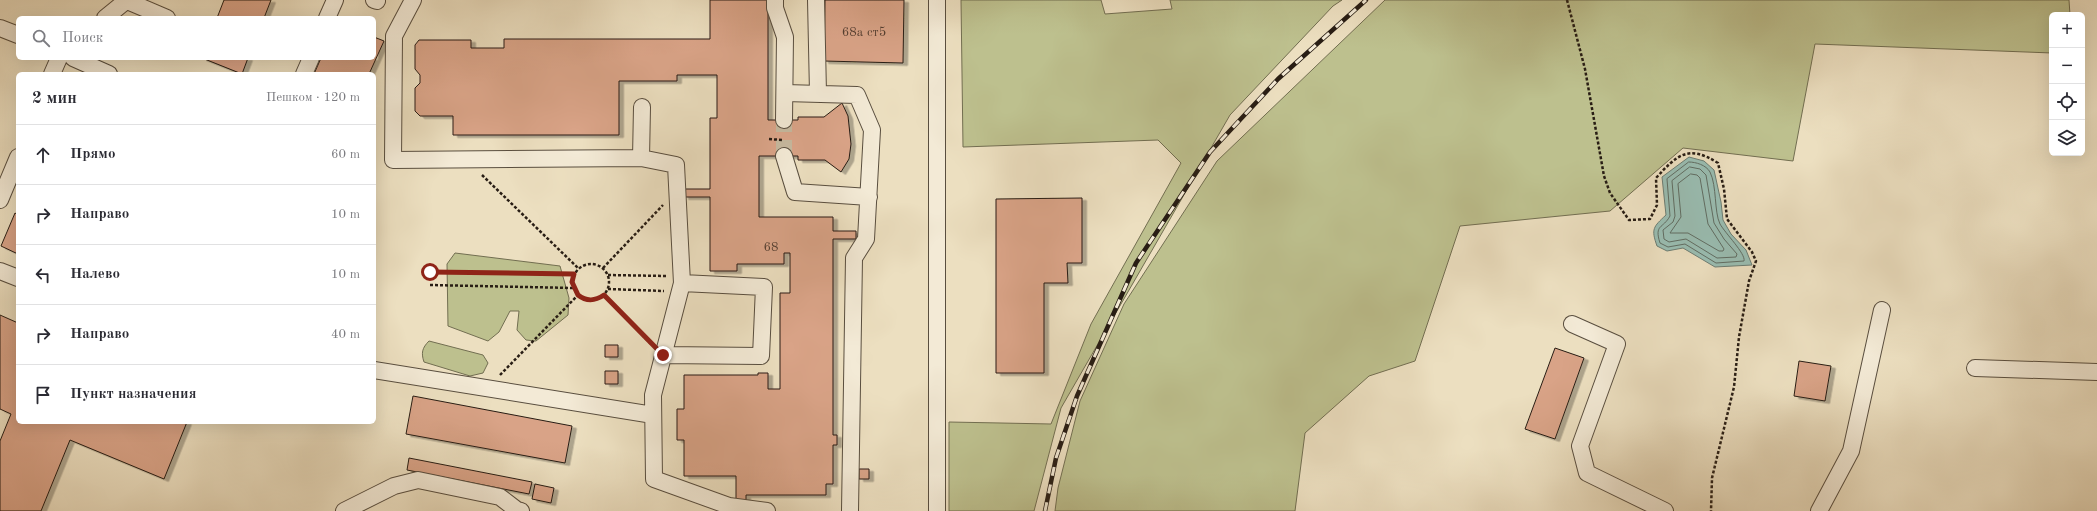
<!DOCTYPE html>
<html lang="ru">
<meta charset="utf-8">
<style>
body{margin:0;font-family:"Old Standard TT",serif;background:#f2f2f3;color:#2b2b33}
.controls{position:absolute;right:12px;top:12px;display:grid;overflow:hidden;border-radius:6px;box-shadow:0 4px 16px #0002}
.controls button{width:36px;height:36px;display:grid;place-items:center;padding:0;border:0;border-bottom:1px solid #e1e1e2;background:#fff;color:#2b2b33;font:20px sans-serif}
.stop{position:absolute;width:12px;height:12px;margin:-9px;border:3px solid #8f2418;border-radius:50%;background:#fff}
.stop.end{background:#8f2418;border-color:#fff;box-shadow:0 1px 4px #0008}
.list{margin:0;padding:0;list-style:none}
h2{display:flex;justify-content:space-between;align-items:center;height:52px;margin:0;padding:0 16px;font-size:17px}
h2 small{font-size:13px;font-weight:400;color:#7c7c81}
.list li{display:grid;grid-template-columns:26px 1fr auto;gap:12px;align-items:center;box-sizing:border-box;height:60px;padding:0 16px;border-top:1px solid #e1e1e2}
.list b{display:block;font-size:15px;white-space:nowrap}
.list em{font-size:13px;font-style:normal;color:#7c7c81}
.icon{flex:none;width:22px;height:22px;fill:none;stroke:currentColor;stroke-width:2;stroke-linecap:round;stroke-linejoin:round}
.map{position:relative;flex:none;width:2097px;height:511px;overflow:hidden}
.search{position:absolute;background:#fff;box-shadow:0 4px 16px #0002;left:16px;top:16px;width:360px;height:44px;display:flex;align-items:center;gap:10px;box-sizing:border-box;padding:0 14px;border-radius:6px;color:#7c7c81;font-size:15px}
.panel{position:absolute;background:#fff;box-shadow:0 4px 16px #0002;left:16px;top:72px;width:360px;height:352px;border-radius:6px}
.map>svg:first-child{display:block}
</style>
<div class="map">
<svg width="2097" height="511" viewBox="0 0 2097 511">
<defs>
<filter id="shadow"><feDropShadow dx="4.5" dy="2.5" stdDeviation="0" flood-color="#0004"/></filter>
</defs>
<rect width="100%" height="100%" fill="#ecdfc0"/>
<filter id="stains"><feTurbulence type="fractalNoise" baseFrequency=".005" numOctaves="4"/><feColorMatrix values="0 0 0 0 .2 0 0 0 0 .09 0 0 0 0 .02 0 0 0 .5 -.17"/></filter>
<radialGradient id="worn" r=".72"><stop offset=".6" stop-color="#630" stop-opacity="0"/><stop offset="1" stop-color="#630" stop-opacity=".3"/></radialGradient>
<path fill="#bdc08e" stroke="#726e51" d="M961,0H1101L1105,14L1172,9L1170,0H1342L1333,6L1230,115L1061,408L1034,511H949V422L1051,424L1091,324L1181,163L1158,140L963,147Z
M1385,0H2069L2070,15H2052V53L1815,44L1793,161L1683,148L1610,211L1460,226L1415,361L1369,376L1305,433L1295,511H1055L1058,488L1080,401L1124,304L1217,161Z
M455,253L560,266L569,298L568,315L536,341L526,340L517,330L519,311H510L499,332L488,341L448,326L447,264Z
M429,341L483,355L488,363L483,373L470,376L424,362C421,353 422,348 429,341Z"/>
<path fill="#99bdb2" stroke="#6c7d73" d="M1689,157L1704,161L1714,170L1721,202L1723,220L1731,234L1746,250L1752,265L1715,267L1683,248L1667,251L1657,246C1651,229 1653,227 1666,215L1662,177Z"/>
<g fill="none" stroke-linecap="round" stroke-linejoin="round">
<path stroke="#606d63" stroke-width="1" d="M1689,162C1696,162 1706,165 1710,172C1717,186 1714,212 1720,224C1725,233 1746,254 1744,261L1716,263L1685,244L1668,247L1660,243C1654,224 1663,229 1670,216L1667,179Z
M1690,167L1700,169L1706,175L1714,223L1724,239L1737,254L1736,257L1717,258L1686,239L1669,242L1664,239L1663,230L1673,222L1675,216L1672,181Z
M1691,174L1697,175L1700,178L1708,224L1724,249L1723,251H1719L1688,233H1670L1681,217L1678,184Z"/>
</g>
<path fill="#d9a387" stroke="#281d14" filter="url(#shadow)" d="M224,0H271L264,18H217Z
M710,0H768V120H798V117H824L842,103L848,116L851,144L849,159L841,172L825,160H798V156H759V217H833V231H856V239H833V435H837V445H833V484H826V495H746V500H736V476H684V440H677V409H684V375H758V373H768V389H780V293H790V253H784V264H737V271H710V197H684V189H710V118H717V75H677V81H619V135H453V116H420L415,111V88L420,83V75L415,69V45L419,40H471V48H504V39H710Z
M825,0H904L903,63L824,61Z
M374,37L384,41L369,74H314L321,58H374Z
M202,58H248L242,74Z
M1082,198V263H1067L1068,283H1044V373H996V199Z
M15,213L18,215V254L1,246Z
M0,315L18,323V422H187L164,479L70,440L41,511H0V441L11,414L0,409Z
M605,345H618V357H605Z
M1555,348L1584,358L1555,439L1525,429Z
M1799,361L1831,366L1825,401L1794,396Z
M605,371H618V384H605Z
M413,396L572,426L565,463L406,434Z
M409,458L532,482L529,494L407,470Z
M859,469H869V479H859Z
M535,484L554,488L551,503L532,499Z"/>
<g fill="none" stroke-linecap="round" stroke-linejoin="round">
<path stroke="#c5b89e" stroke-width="16" stroke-dasharray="16 8" stroke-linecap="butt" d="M784,156V120"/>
<g stroke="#594e3f" stroke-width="18">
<path id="minor" d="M374,0L377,1
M413,0L394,36L393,160L641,158L676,165L682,283L653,395L654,479L729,506L767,511
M775,0V8L785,37L784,120
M816,0L818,93
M127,1L167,18
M105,18L127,0
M327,18L335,0
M0,28L18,35
M73,58L109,74
M52,74L59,58
M304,74L311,58
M785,93L857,95L872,130L866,239L854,258L850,511
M784,156L795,192L869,197
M641,158L642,107
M0,200L18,157
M0,271L18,278
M1572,324L1617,344L1580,446L1587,473L1665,511
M663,355L761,356L764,287L682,283
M1975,368L2097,372
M374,370L653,415
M344,511L394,486L418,480L500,497L517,510L521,511
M937,511V0
M1819,511L1851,451L1882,310"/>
</g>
<path stroke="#281d14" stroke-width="2.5" stroke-dasharray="3 2" stroke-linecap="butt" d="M1567,0L1585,69L1604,176L1610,193L1629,220L1650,219L1657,205L1656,178C1677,155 1688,144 1718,163L1724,189L1727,219L1752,252L1756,261L1749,281L1739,337L1734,387L1712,478L1711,511
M769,139L782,140
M482,175L578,268
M573 282a18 18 0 1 1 36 0a18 18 0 1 1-36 0Z
M603,268L663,205
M430,272L574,274
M608,275L667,276
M430,285L573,288
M608,289L664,291
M604,295L651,344
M500,375L578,295"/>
<use href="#minor" stroke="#f3ead6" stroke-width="16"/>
<g stroke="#281d14" stroke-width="4.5">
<path id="rail" d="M1045,511L1056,458L1077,396L1136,263L1210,152L1278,79L1366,0"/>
</g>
<use href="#rail" stroke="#f3ead6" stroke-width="3" stroke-dasharray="9" stroke-linecap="butt"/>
</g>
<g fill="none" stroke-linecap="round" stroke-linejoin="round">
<path stroke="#8f2418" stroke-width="5" d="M430,272L574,274L572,282L578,295C587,302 595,301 604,295L663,355"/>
</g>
<g text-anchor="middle" stroke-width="3.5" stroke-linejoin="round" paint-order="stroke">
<g font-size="13" fill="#543e31">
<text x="864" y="36">68а ст5</text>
<text x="771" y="251">68</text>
</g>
</g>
<rect width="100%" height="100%" filter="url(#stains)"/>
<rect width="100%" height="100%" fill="url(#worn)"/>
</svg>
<div class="controls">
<button>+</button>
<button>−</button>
<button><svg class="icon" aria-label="locate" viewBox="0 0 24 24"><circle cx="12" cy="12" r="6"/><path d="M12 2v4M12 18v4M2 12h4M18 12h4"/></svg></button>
<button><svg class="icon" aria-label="layers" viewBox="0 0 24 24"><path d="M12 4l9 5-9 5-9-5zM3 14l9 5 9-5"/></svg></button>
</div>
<div class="stop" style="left:430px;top:272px"></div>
<div class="stop end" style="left:663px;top:355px"></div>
<div class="search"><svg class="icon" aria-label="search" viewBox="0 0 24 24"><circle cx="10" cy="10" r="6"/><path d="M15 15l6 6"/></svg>Поиск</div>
<section class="panel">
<h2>2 мин<small>Пешком · 120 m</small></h2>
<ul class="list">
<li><svg class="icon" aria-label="ahead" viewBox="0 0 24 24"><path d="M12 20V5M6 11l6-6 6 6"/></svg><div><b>Прямо</b></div><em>60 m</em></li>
<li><svg class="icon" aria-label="right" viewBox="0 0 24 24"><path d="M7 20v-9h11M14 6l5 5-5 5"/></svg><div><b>Направо</b></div><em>10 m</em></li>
<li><svg class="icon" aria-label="left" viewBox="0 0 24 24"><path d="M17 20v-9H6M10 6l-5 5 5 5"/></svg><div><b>Налево</b></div><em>10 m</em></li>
<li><svg class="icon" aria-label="right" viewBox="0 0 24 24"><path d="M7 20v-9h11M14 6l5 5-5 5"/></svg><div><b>Направо</b></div><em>40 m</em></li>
<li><svg class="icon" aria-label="arrive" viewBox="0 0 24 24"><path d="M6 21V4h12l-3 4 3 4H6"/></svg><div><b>Пункт назначения</b></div></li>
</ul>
</section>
</div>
